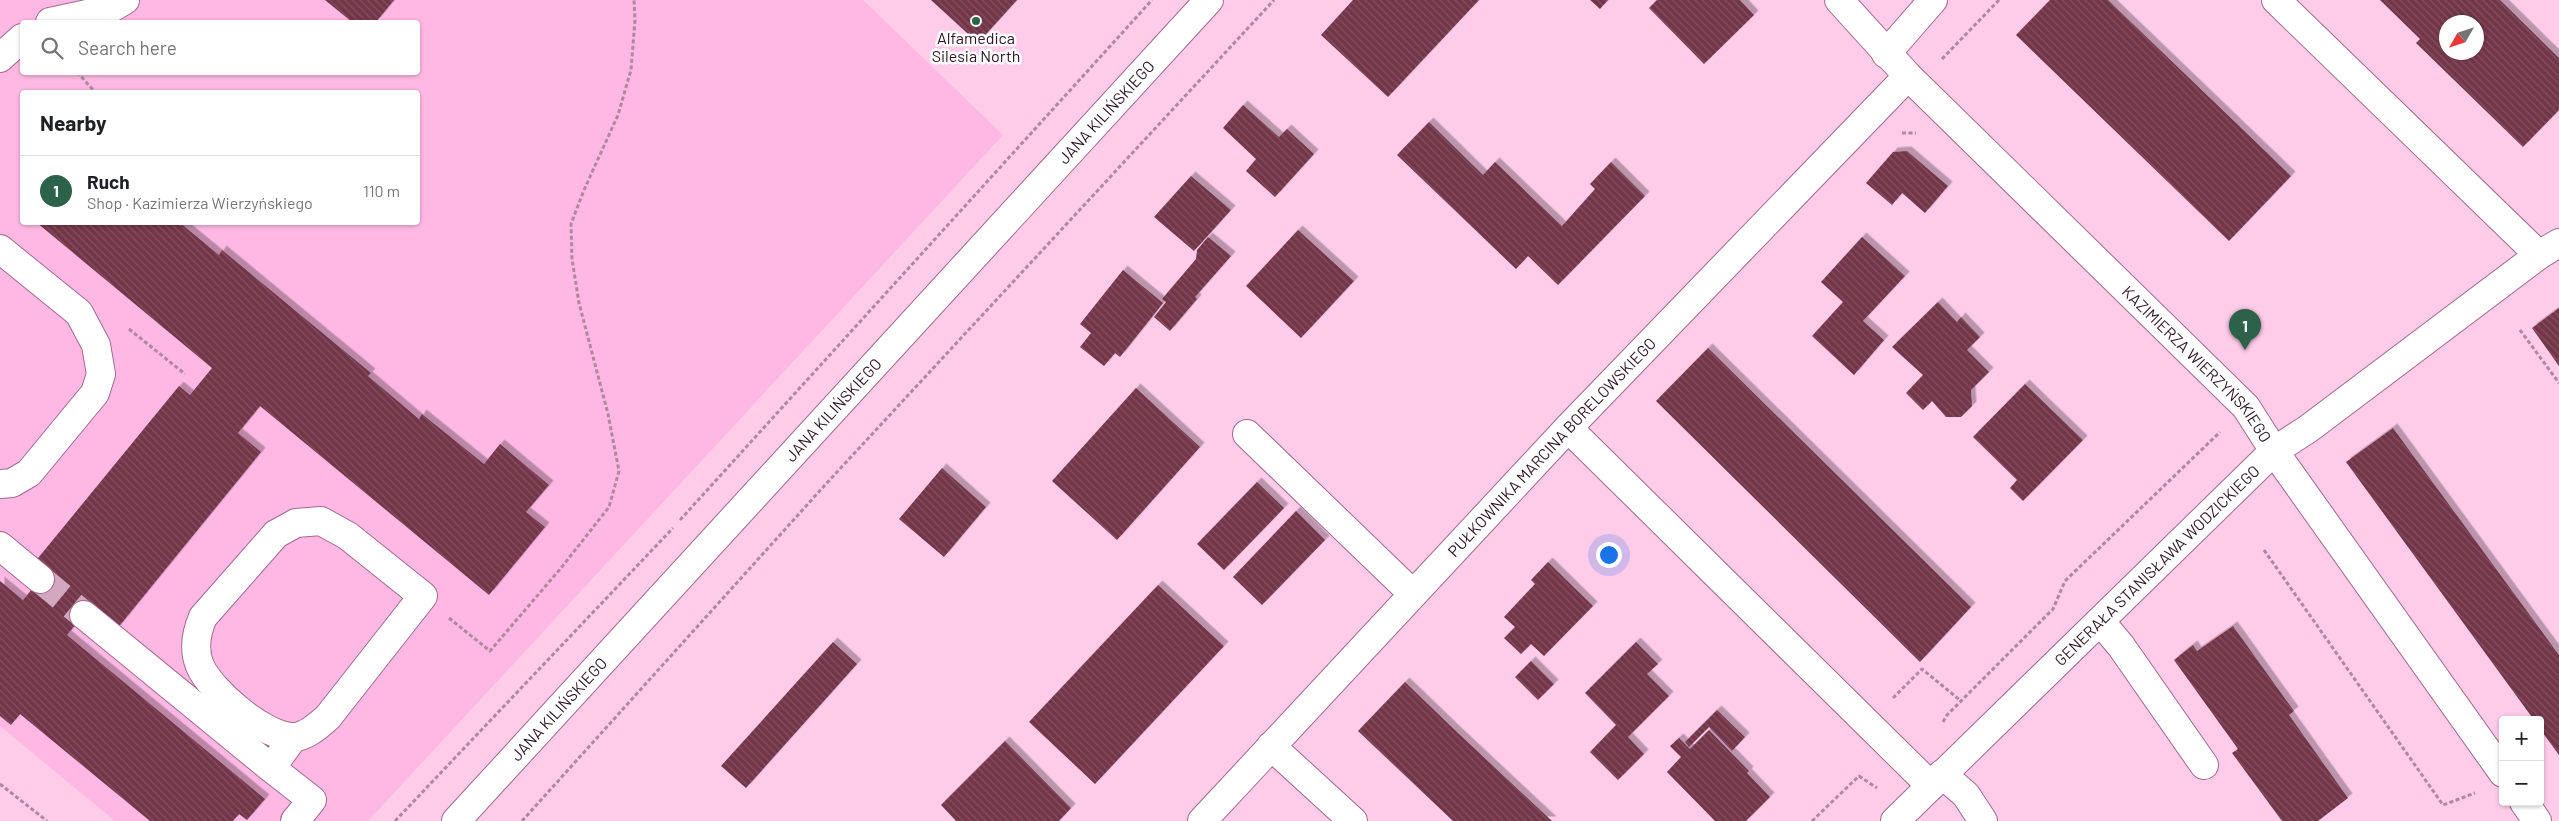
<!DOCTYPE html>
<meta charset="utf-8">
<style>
body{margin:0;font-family:Barlow,sans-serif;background:#f2f2f2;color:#202124}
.controls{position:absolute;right:15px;bottom:15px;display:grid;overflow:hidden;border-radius:5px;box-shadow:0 1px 4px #0004}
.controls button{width:45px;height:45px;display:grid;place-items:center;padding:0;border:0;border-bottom:1px solid #e0e0e0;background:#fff;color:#202124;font:25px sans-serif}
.compass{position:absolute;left:2439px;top:15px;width:45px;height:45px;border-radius:50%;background:#fff;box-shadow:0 1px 4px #0004;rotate:231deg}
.you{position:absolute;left:1608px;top:554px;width:18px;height:18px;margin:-12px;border:4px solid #fff;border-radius:50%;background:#1a73e8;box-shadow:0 0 0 8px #1a73e833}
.badge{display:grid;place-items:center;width:32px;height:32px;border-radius:50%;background:#2c624a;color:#fff;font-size:16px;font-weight:700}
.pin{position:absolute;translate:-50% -41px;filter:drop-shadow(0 1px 2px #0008)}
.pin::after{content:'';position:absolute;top:26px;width:18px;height:15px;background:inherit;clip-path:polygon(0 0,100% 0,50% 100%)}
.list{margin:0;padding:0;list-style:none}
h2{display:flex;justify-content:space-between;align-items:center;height:65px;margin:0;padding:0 20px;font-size:21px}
h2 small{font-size:16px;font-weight:400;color:#757577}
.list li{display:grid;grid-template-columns:32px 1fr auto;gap:15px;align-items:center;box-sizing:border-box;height:70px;padding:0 20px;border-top:1px solid #e0e0e0}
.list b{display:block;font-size:19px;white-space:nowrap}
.list p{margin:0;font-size:16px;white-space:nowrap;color:#757577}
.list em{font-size:16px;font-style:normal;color:#757577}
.icon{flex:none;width:28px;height:28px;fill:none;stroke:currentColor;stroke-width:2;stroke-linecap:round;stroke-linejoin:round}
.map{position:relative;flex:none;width:2559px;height:821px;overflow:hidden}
.search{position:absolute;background:#fff;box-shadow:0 1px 4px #0004;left:20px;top:20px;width:400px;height:55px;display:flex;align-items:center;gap:12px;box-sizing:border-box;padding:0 18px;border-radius:5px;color:#757577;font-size:19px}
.panel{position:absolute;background:#fff;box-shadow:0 1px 4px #0004;left:20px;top:90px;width:400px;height:135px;border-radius:5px}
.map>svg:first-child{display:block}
</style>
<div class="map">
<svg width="2559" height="821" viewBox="0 0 2559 821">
<defs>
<pattern id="building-back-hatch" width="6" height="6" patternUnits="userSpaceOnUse" patternTransform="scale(1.25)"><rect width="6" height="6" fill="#733649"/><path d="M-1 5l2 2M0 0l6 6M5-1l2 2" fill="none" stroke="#825060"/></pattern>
<filter id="shadow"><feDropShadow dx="4.5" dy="-4.5" stdDeviation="0" flood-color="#0004"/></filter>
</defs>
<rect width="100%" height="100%" fill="#fecbe9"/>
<path fill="#feb8e3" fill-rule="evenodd" d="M0,0H863L1003,135L368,821H115L0,726ZM22,22H418V72H22ZM22,92H418V222H22Z"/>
<path fill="url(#building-back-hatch)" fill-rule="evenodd" filter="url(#shadow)" d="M325,0H394L376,22H352Z
M931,0H1017L978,43Z
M1353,0H1479L1388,97L1321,35Z
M1590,0H1608L1600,9Z
M1657,0H1740L1754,15L1704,64L1649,8Z
M2050,0H2108L2291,176L2229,241L2016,35Z
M2380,0H2500L2559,58V110L2523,147L2416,43L2420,39ZM2446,22H2476V52H2446Z
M1243,105L1279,137L1287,129L1314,154L1275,197L1246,171L1256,159L1223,128Z
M1429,122L1483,175L1495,162L1562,226L1595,189L1590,184L1611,162L1645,196L1558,285L1528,256L1516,269L1397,155Z
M1907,151L1948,186L1925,213L1902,193L1892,205L1866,183L1893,152Z
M1191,176L1231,210L1194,251L1154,217Z
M36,222H179L219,255L222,250L371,373L368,376L419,419L422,414L484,464L500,444L549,485L526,512L545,527L489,595L260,406L238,433L261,452L116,630L89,608L67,635L265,799L247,820L239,814L233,821H150L20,714L11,725L0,716V581L23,600L46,572L34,563L179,386L190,395L212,368Z
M1298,230L1354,281L1301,338L1246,286Z
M1208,237L1231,256L1195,297L1197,299L1170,331L1154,317L1166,302L1162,299L1196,259L1197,250Z
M1862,237L1905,276L1863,321L1884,340L1854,375L1812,336L1843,302L1821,282Z
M1123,270L1163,303L1120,357L1115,353L1104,366L1080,347L1091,333L1080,324Z
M1938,302L1957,322L1961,317L1980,337L1967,350L1989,372L1971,390L1972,406L1961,417H1946L1932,401L1923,410L1906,393L1923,375L1892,347Z
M2559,308V366L2532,328Z
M1708,348L1971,607L1920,662L1656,401Z
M2025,384L2083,440L2023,501L2010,488L2017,480L1973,437Z
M1136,388L1200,447L1117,540L1052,481Z
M2393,428L2559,655V755L2540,729V720H2534L2346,462Z
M942,468L986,507L944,557L899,519Z
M1257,482L1284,508L1224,570L1197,544Z
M1296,511L1325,540L1262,605L1233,577Z
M1548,562L1593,606L1544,656L1531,644L1521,654L1504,638L1515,627L1504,617L1535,584L1531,580Z
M1158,585L1224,646L1095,784L1029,722Z
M2233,626L2294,711L2289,715L2348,798L2318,821H2282L2232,753L2238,749L2174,660L2193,645L2197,651Z
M833,642L857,664L746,788L721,766Z
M1636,642L1658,664L1647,674L1669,696L1628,737L1644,754L1618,780L1590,752L1616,725L1585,693Z
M1531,661L1554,684L1538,700L1515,677Z
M1405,682L1459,734L1552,821H1453L1358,731Z
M1717,710L1745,737L1732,751L1709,727L1689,747L1685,742Z
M1709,730L1749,771L1747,773L1770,797L1746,821H1715L1667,772L1681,757L1670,746L1679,738L1690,749Z
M1005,741L1071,808L1059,821H956L941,805Z"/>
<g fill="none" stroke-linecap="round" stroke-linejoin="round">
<path stroke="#d4a7c1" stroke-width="28" stroke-dasharray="28 14" stroke-linecap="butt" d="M40,579L84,615"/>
<g stroke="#a2698d" stroke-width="30">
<g id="minor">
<path id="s1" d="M1839,0L1908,76L2246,407L2274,451L2503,773"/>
<path d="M2276,0L2539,255"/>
<path d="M50,22L110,9L125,0"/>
<path d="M1886,54L1933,0"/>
<path d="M0,58L22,38"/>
<path d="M0,249L79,313L96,345L101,374L95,393L29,473L12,483L0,484"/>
<path d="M1568,428L1931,786"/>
<path d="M1247,434L1413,594"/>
<path d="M321,521L348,536L423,596L328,717C319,725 305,738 292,737C263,736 211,691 200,666C193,649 196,633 203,617L276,534L296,523Z"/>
<path d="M0,546L40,579"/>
<path d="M84,615L271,768L293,738"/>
<path d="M2100,621L2121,646L2204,765"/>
<path d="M1271,746L1353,821"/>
<path d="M271,768L312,800L295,821"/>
<path d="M1942,774L1966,795L1983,821"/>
<path d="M2524,802L2537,821"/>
<path id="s2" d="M456,821L1209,0"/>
<path id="s3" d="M1202,821L1568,428L1908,76"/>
<path id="s4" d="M1895,821L2274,451L2308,429L2539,255L2559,243"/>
</g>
</g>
<path stroke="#b0879f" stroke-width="3" stroke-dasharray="4 2.5" stroke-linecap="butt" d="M1942,59L1999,0
M77,72L95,92
M1902,133H1916
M129,329L185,374
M2520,330L2559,383
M680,520L1152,0
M2264,550L2443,805L2475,793
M449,618L490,651L561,568L609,507L619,471L608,414L579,303L572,259L571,224L584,190L618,115L631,70L635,20L634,0
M1893,698L1922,669L1961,701
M1943,722L1947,715L2053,609L2065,581L2220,432
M0,784L47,821
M395,821L673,528
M522,821L825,485L1274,0
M1812,821L1859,776L1877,788"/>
<use href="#minor" stroke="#fff" stroke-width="28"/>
</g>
<circle fill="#2c624a" stroke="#fdfdfd" stroke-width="2" cx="976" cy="21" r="5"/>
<g text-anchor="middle" stroke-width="5" stroke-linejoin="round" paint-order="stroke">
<g font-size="16" fill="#2c1523" stroke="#fdfdfd">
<text x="976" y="44">Alfamedica<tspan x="976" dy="18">Silesia North</tspan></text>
</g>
<g font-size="16" fill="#2c1523" stroke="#fdfdfd">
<text dy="6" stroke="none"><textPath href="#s2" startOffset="962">JANA KILIŃSKIEGO</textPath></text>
<text dy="6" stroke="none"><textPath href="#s1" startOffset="511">KAZIMIERZA WIERZYŃSKIEGO</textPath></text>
<text dy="6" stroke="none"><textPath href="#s2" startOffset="558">JANA KILIŃSKIEGO</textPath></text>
<text dy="6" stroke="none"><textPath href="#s3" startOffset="512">PUŁKOWNIKA MARCINA BORELOWSKIEGO</textPath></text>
<text dy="6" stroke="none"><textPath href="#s4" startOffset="366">GENERAŁA STANISŁAWA WODZICKIEGO</textPath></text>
<text dy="6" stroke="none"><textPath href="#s2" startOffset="152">JANA KILIŃSKIEGO</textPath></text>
</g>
</g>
</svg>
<div class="controls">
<button>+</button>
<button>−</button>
</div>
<svg class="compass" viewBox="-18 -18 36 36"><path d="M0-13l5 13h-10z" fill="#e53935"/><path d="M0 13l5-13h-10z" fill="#757577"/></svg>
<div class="you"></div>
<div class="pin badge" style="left:2245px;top:350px">1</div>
<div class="search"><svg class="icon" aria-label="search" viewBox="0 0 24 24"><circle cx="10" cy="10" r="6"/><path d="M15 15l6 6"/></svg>Search here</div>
<section class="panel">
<h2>Nearby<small></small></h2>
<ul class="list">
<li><span class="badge">1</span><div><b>Ruch</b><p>Shop · Kazimierza Wierzyńskiego</p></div><em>110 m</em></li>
</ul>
</section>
</div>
